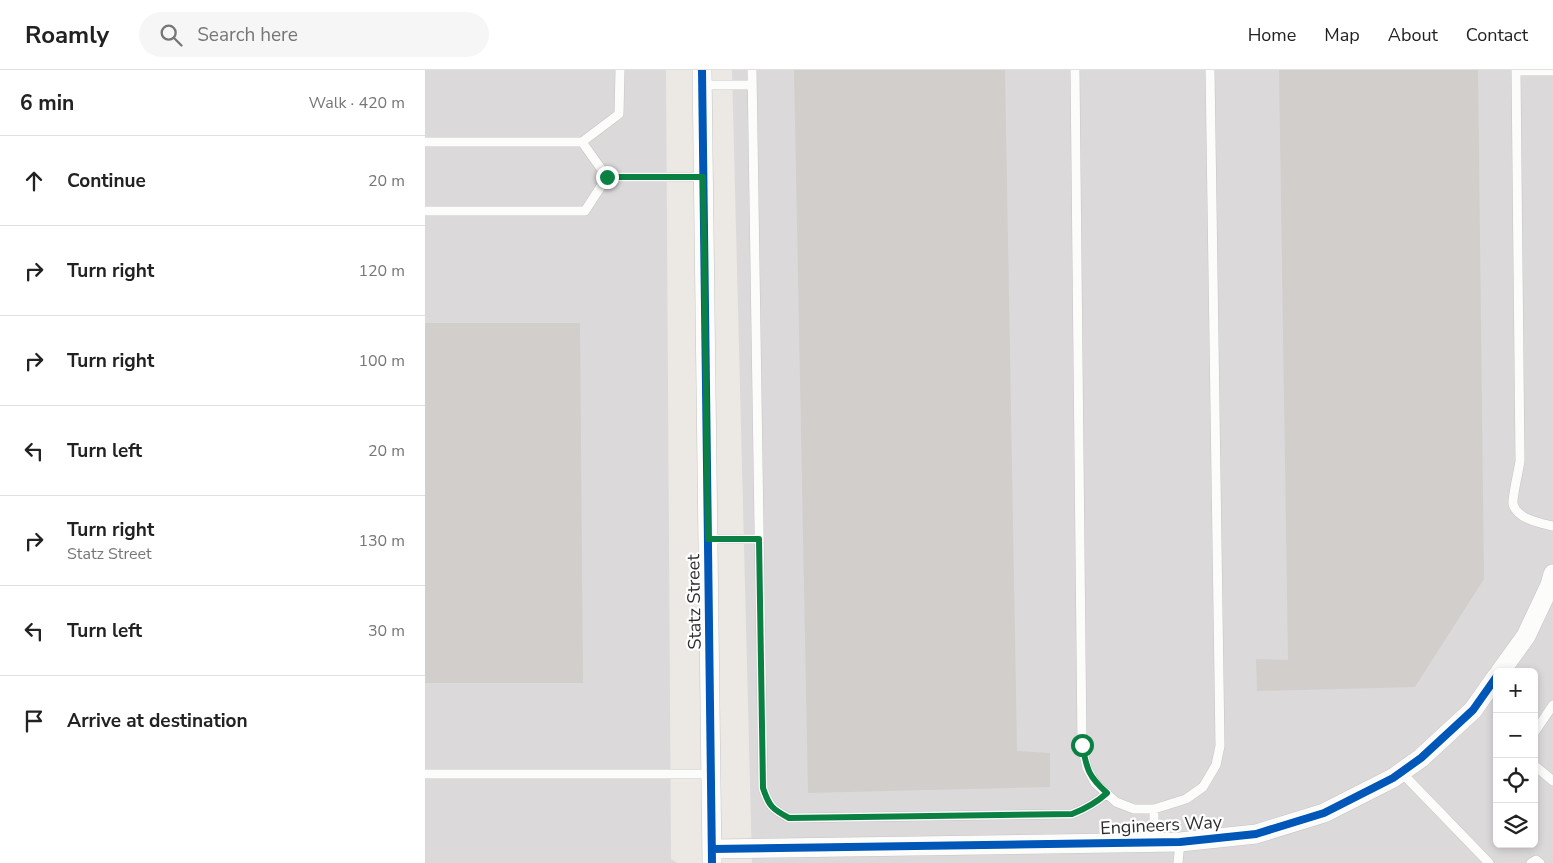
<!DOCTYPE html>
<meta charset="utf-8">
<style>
body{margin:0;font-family:"Nunito Sans",sans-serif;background:#f6f6f6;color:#222}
.controls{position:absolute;right:15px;bottom:15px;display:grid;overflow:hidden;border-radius:8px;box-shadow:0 2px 8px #0003}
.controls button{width:45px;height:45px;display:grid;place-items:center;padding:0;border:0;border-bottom:1px solid #e0e0e0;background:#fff;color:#222;font:25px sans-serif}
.stop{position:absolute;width:15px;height:15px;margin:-11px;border:4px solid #0b8043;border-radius:50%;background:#fff}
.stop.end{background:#0b8043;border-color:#fff;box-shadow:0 1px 5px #0008}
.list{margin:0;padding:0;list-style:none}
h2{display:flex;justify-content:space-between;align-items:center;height:65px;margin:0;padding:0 20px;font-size:21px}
h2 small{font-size:16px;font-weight:400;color:#767676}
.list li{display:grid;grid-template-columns:32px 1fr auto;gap:15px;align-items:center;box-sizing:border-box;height:90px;padding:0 20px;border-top:1px solid #e0e0e0}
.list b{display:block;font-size:19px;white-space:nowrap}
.list p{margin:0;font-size:16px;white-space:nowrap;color:#767676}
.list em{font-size:16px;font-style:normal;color:#767676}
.icon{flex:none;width:28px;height:28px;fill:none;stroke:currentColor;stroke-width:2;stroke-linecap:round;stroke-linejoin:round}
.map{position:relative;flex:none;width:1128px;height:793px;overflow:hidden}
header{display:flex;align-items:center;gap:30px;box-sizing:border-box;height:70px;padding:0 25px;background:#fff;border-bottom:1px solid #e0e0e0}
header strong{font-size:24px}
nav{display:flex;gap:28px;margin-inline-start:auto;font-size:18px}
.search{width:350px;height:45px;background:#f6f6f6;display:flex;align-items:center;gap:12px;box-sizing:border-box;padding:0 18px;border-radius:28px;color:#767676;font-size:19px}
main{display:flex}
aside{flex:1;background:#fff}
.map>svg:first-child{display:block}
</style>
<header>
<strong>Roamly</strong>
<div class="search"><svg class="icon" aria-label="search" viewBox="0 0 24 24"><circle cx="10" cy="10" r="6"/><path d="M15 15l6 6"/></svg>Search here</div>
<nav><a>Home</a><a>Map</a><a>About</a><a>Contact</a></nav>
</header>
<main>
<aside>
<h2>6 min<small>Walk · 420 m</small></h2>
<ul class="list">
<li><svg class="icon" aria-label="ahead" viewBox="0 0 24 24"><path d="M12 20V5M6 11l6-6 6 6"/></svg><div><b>Continue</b></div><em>20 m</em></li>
<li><svg class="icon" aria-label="right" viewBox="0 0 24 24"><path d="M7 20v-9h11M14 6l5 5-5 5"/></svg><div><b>Turn right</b></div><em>120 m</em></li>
<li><svg class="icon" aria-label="right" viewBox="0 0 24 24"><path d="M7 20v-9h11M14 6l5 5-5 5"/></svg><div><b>Turn right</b></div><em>100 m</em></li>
<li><svg class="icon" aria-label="left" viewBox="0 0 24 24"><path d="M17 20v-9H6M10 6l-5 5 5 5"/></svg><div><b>Turn left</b></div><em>20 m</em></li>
<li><svg class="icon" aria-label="right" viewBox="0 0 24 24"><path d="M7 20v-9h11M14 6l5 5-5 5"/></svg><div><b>Turn right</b><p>Statz Street</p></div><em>130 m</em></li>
<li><svg class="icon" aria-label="left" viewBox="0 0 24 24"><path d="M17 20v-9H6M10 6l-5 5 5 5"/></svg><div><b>Turn left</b></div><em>30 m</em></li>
<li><svg class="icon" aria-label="arrive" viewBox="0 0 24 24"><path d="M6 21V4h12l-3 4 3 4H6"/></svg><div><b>Arrive at destination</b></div></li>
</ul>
</aside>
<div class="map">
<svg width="1128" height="793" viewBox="0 0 1128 793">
<rect width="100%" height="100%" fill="#ece8e4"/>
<path fill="#dcd9db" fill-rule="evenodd" d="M0,0H241L246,789L253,793H0Z
M307,0H1128V793H327ZM1072,602H1109V774H1072Z"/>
<path fill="#d1cecb" d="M369,0H580L592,681L625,683V717L383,723Z
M854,0H1053L1059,509L990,617L832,621L831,589L863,590Z
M0,253H155L158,613H0Z"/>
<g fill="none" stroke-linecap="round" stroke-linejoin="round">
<g stroke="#c5c4c5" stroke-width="10">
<path id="service" d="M327,0L338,718C344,736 347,739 364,748L647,744C660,739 671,733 682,723
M650,0L657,675L662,698L670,713L691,732L709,739H729L761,729L778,717L791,695L795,676L785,0
M1091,0L1095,391C1094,399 1087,428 1088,434C1092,449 1115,453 1128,456
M1091,1H1128
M277,15H327
M0,72H157L182,107
M157,72L194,44L195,0
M182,107H278
M0,141H160L182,107
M283,469H334
M1109,663L1128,635
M1109,695L1128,711
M976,702L1064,793
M0,704H286
M729,739V772
M753,793L755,772
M1106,793L1111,790L1115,793"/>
</g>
<g stroke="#c5c4c5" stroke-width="20">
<path id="minor" d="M277,0L287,793
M1075,602L1101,566L1125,515L1128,504
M287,779L755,772L831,764L899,743L968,708L996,688L1048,640L1072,606"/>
</g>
<use href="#service" stroke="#fcfcfb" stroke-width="9"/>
<use href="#minor" stroke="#fcfcfb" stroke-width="19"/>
<g stroke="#fff" stroke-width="11">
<path id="cycleway" d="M277,0L287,793
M287,779L755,772L831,764L899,743L968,708L996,688L1048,640L1072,606"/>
</g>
<use href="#cycleway" stroke="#0057b8" stroke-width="8"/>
</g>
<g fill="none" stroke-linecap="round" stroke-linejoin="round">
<path stroke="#0b8043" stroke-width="6" d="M182,107H278L283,469H334L338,718C344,736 347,739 364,748L647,744C660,739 671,733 682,723C663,706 662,699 657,675"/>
</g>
<g text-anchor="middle" stroke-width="4.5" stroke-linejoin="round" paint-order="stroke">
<g font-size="18" fill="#2e2e2e" stroke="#fff">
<text transform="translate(269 532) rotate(-91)" y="6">Statz Street</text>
<text transform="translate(736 755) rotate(-3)" y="6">Engineers Way</text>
</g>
</g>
</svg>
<div class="controls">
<button>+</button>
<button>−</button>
<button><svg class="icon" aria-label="locate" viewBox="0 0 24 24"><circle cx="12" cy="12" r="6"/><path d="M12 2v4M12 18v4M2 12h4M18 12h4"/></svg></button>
<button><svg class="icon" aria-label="layers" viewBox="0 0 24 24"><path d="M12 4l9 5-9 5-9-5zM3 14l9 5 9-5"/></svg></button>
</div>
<div class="stop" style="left:657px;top:675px"></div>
<div class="stop end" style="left:182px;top:107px"></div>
</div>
</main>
